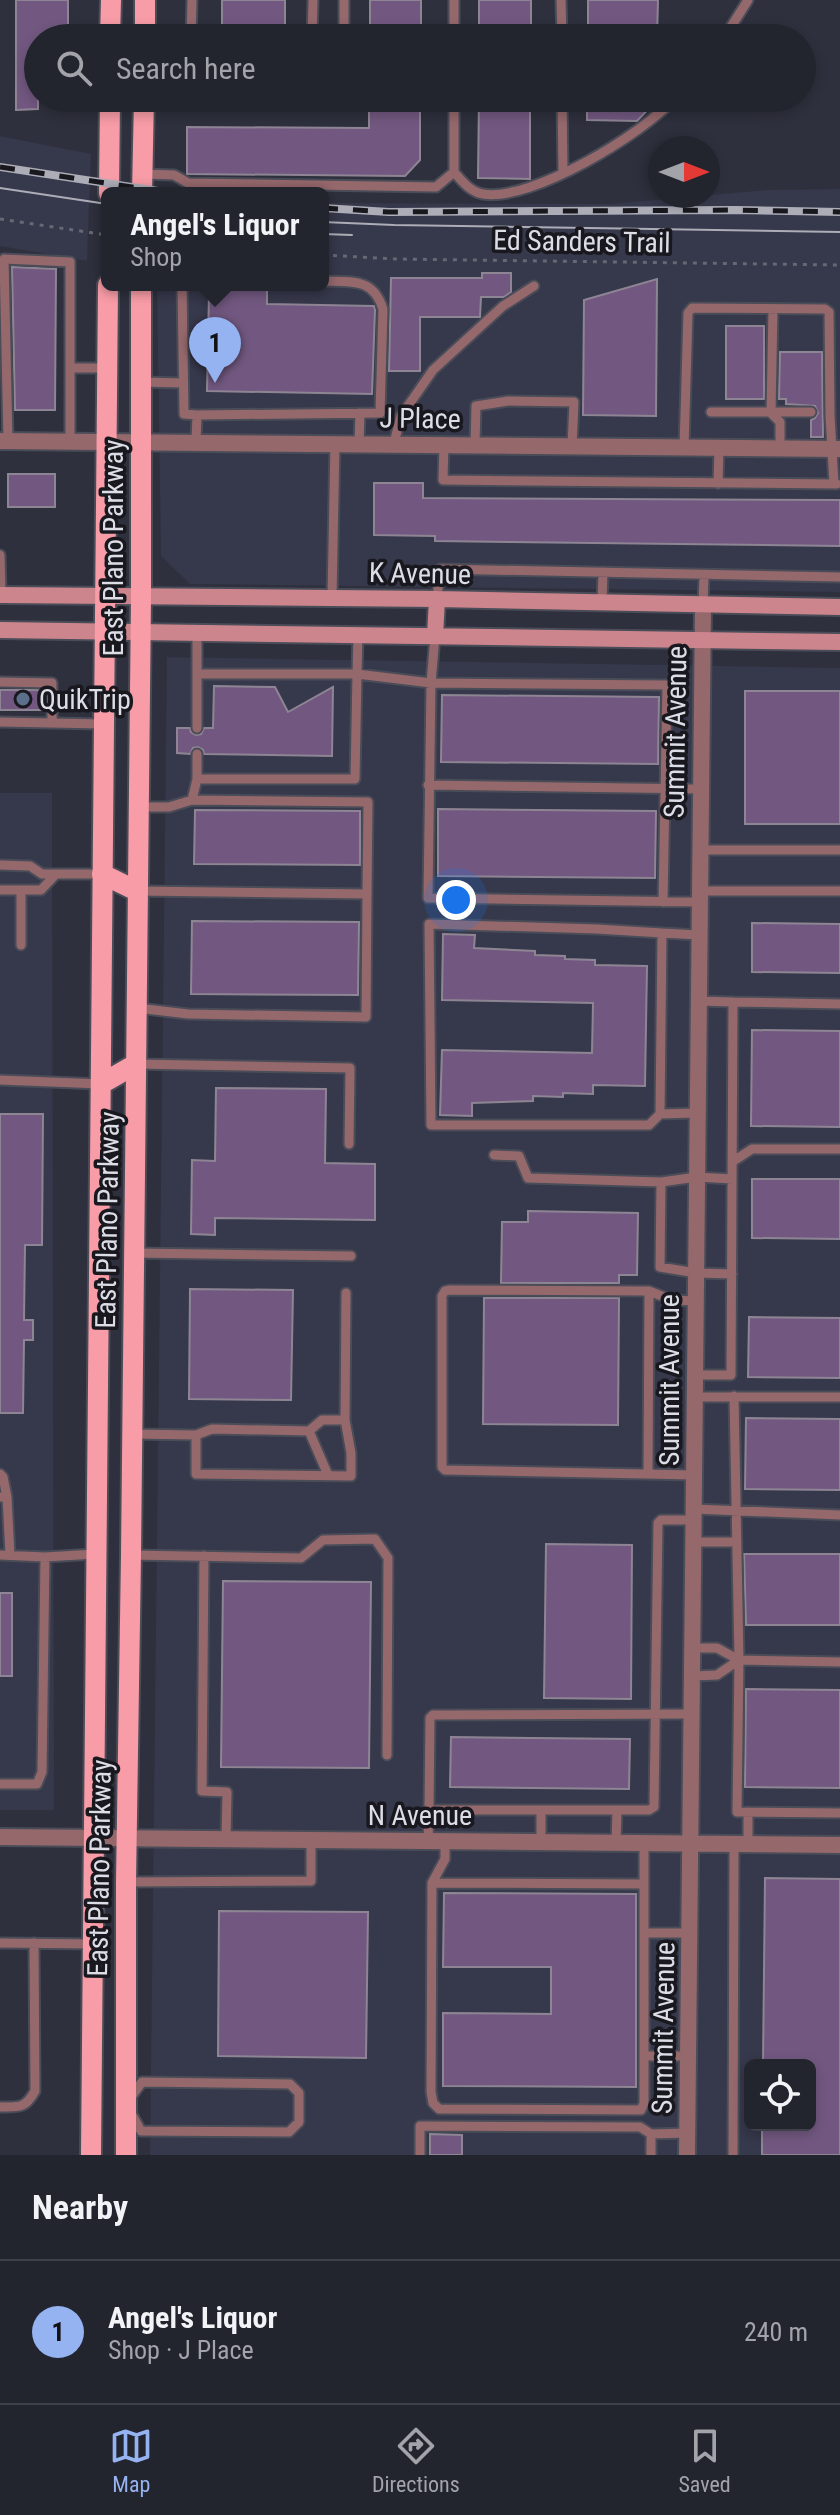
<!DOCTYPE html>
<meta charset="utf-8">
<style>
body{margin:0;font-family:"Roboto Condensed",sans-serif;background:#2a2c36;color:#f1f3f6}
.controls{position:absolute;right:24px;bottom:24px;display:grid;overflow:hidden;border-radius:12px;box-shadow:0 4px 12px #0003}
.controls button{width:72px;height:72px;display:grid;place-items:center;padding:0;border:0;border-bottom:2px solid #3f414a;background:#22242e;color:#f1f3f6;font:40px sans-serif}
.compass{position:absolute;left:648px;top:136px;width:72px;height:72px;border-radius:50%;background:#22242e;box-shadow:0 4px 12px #0003;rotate:90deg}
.you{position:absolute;left:456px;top:900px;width:28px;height:28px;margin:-20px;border:6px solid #fff;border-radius:50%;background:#1a73e8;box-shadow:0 0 0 12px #1a73e833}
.badge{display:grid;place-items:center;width:52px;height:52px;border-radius:50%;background:#95b2f1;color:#111;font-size:26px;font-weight:700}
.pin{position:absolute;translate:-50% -66px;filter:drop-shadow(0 2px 4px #0008)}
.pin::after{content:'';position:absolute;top:42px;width:28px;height:24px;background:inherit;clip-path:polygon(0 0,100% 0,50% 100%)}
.popup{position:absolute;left:101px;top:187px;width:228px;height:104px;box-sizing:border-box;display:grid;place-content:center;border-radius:12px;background:#22242e;filter:drop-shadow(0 2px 6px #0005);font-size:26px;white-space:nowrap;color:#a2a4aa}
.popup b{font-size:30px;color:#f1f3f6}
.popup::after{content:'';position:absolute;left:50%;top:100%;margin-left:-16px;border:16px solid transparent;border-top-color:#22242e}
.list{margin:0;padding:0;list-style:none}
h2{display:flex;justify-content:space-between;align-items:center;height:104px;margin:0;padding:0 32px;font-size:34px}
h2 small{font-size:26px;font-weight:400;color:#a2a4aa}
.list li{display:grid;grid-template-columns:52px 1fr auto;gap:24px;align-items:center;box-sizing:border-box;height:144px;padding:0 32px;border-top:2px solid #3f414a}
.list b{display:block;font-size:30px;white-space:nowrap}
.list p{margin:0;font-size:26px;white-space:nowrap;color:#a2a4aa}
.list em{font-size:26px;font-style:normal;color:#a2a4aa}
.icon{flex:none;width:44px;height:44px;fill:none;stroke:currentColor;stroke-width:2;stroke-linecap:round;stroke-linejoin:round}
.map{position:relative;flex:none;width:840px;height:2155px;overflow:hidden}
.search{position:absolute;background:#22242e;box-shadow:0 4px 12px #0003;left:24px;right:24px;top:24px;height:88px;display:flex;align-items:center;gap:20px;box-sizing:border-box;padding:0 28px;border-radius:44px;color:#a2a4aa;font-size:30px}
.sheet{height:248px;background:#22242e}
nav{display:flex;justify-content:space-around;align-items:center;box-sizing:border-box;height:112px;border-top:2px solid #3f414a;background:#22242e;font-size:22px;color:#a2a4aa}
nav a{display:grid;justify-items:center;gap:4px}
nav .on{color:#95b2f1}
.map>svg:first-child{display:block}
</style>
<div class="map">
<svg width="840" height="2155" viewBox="0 0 840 2155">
<rect width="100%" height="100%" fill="#2e303d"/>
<path fill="#36384b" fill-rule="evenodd" d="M0,136L91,154L87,261L0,246Z
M840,189V592L190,584L161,556L157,285H323V203L610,204L767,190Z
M167,657L840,668V2155H150ZM750,2065H810V2125H750Z
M0,793H52L54,1810H0Z"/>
<path fill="#725880" stroke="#8e8594" stroke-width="2" d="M16,0H68V38H38V109L16,110Z
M222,0H285V38H222Z
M370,0H421V38H370Z
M479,0H531V38H479Z
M588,0H658L657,38H588Z
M369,98H420V160L405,176L187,174V127L369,128Z
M479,98H530V179L478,178Z
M587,98H659L637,121L587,120Z
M12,267L56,269L55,410H15Z
M482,273H511V292L504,297H481L480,317H420V371H389L391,278H482Z
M657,279L656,416L583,415L584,300Z
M224,286L267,287V304L374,306L375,310L372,394L207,391L209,294H224Z
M726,326H764V399H726Z
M780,352H822L823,437H811V420L815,418L818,413L815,406L786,404V399H779Z
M8,474H55V507H8Z
M374,483H423V498L840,500V546L435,541V536L374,535Z
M214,686L275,687L288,712L333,687L332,756L204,754L203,750L198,747L193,748L190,754L177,753V728H190L191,732L196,735L201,734L204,728H213Z
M0,690H44V710H0Z
M745,691H840V824H745Z
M442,695L659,697L658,764L441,762Z
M438,809L656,811L655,878L438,876Z
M195,810L360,811V865L194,864Z
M192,921L359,922L358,995L191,994Z
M752,923L840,924V973L752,972Z
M443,934L475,935L474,948L535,951V955L565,956V959L595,960V965L647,966L645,1086L593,1085V1094L563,1093V1097L533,1096V1101L472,1103V1116L440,1115L442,1050L592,1053L593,1003L442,1000Z
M752,1030L840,1031V1127L751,1126Z
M216,1088L326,1089L325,1163L375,1164V1220L215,1218V1235L191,1234L192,1160L215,1161Z
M0,1114H43L42,1245H25L24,1320H33V1340H24L23,1413H0Z
M752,1179H840V1239L752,1238Z
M528,1211L638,1213L637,1275H619V1283H501L502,1222H528Z
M190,1289L293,1290L291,1400L189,1399Z
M484,1298H619L618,1425L483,1424Z
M749,1317L840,1318V1378L748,1377Z
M746,1418L840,1419V1490L745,1489Z
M546,1544L632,1545L631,1699L544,1698Z
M744,1554H840V1625H746Z
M223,1581L371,1582L369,1768L221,1767Z
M0,1593H12V1676H0Z
M746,1689L840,1690V1788L745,1787Z
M451,1737L630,1739L629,1789L450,1787Z
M765,1878L840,1879V2155H762V2125H810V2065H763Z
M444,1893L636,1894V2087L443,2086V2013L551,2014V1967H443Z
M219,1911L368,1912L366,2058L218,2056Z
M430,2134L462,2135V2155H430Z"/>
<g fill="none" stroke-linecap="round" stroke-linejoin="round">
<g stroke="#4a4c58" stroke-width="13">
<path id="lane" d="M561,0L562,38
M191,38L192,0
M312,38L313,0
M344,38V0
M454,38V0
M724,38L748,0
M203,98L212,102L292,103L299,98
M454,98V172C462,181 470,192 483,194C531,202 643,134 675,98
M562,98L563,172
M294,103L337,102L341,98
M143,174L174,175L188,183L436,187L454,172
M182,285L184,414L197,415L380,413L383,309C373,277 351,282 323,281
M773,309L771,413L780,422V448
M71,368H107
M142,382L182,383
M711,412H811
M8,441L4,259L70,262V441
M196,441L197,415
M359,443L360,413
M394,443L401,416L433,370L503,306L534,286
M444,444L443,480L837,484
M475,444L476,406L508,401L574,402L572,446
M684,448L688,313L692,308L825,309L829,312L830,416L834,484
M718,484L719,447
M0,555L1,595
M332,598L335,442
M437,599L440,569L840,577
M602,603L603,572
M703,605L704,576
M197,632V674H357L358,634
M435,636L431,683L428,898L700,902
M0,682L52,683V723
M0,722L103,724
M197,728V674
M197,779H355L357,674L431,683L667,685L663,902
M428,785L701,789
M192,800L197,779V754
M139,807H169L192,800L368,802L367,894
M700,850H840
M0,865L30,866L42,874H102
M0,890H41L56,874
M21,890V945
M700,891H840
M733,1002L840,1004
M137,1008L188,1014L366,1017L367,894L139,891
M137,1064L350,1068L349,1144
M0,1080L101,1084
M697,1113L660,1114L662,933L699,935
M660,1114L649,1125H431L429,924L597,929L662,933
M494,1155L519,1156L528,1178L661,1182
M732,1162L752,1149H840
M135,1253L351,1256
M732,1274L696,1273L660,1267L661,1182L697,1177L732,1179
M695,1375H731L733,1002L698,1001
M734,1396L739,1660L737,1812L840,1813
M695,1397H840
M309,1431L322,1420H345
M133,1434L196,1435L212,1429L309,1431L328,1475
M196,1435V1474L351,1476V1453L345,1420L346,1293
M0,1474L3,1477L7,1497
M648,1474L649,1291
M694,1475L445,1470L442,1467V1296L445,1291L450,1290L649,1291L672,1300L696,1301
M0,1497H7L10,1555
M694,1509L840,1515
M693,1542H737
M0,1555L45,1557L95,1554
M131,1555L301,1558L323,1540L375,1539L388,1558L387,1755
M204,1556L202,1791L227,1792L226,1839
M693,1648H717L739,1660L840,1662
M692,1676L717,1675L739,1660
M0,1784H37L42,1772L45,1557
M429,1810L430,1718L433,1715L692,1714
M541,1810V1842
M748,1812V1844
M428,1842L429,1810H649L654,1807L658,1523L661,1520H694
M445,1842V1859L432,1883L431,2092L433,2103L439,2109L641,2110L644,2103V2056H688
M616,1843L617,1810
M644,1843V2056
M127,1882L311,1881V1840
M432,1883L644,1884
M644,1933H689
M0,1943L93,1944
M142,2082L290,2084L299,2093V2122L289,2132L141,2131L126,2104Z
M0,2107C19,2107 25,2109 35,2091L34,1943
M651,2134V2155
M420,2155V2126L640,2127L651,2134L688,2133
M733,2155L734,1844"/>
</g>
<g stroke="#4a4c58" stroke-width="20">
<path id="street" d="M0,441L840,449
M0,1837L840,1845
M687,2155L703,605"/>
</g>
<g stroke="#4a4c58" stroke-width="20">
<path id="secondary" d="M0,595L437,599L840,607
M0,630L840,642
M435,636L437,599"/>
</g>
<g stroke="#4a4c58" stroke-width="24">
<path id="primary" d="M110,38L111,0
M145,38V0
M109,193L110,98
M142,193L144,98
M102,874L137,891
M101,1084L136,1064
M91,2155L108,285
M126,2155V1882L131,1555L141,597V285"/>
</g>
<path stroke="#666873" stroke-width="3" stroke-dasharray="4 6" stroke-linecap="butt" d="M0,219L107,235
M323,255L396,259L840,265"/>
<use href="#lane" stroke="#95686c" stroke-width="9"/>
<use href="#street" stroke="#95686c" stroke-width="16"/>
<use href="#secondary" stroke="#cd858d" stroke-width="16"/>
<use href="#primary" stroke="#f89ca7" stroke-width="20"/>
<path stroke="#acadb7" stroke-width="2" d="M0,188L107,204
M323,222L394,225L840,232
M323,234L352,235"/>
<g stroke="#acadb7" stroke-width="8">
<path id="rail" d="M0,167L171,193
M323,208L389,212L735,210L840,212"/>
</g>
<use href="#rail" stroke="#18181e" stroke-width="5" stroke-dasharray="15" stroke-linecap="butt"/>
</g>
<circle fill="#5c6f8a" stroke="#18181e" stroke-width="3" cx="23" cy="699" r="8"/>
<g text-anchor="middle" stroke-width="7" stroke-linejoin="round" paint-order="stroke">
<g font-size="28" fill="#dcdde6" stroke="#18181e">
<text transform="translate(582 241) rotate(1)" y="10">Ed Sanders Trail</text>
<text transform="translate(420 418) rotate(1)" y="10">J Place</text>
<text transform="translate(113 548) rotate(-90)" y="10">East Plano Parkway</text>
<text transform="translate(420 573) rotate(1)" y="10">K Avenue</text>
<text transform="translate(675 732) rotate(-89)" y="10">Summit Avenue</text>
<text transform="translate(107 1220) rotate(-89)" y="10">East Plano Parkway</text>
<text transform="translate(669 1380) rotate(-90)" y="10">Summit Avenue</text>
<text x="420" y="1825">N Avenue</text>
<text transform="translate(99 1868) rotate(-89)" y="10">East Plano Parkway</text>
<text transform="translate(663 2028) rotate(-89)" y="10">Summit Avenue</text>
</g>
<g font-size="28" fill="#dcdde6" stroke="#18181e" text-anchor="start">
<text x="39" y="709">QuikTrip</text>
</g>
</g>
</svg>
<div class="controls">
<button><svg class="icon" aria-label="locate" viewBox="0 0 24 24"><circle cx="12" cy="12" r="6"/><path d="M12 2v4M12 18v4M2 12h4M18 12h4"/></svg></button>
</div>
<svg class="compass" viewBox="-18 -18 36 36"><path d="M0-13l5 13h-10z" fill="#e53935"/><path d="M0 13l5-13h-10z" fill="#a2a4aa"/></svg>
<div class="you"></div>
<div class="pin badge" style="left:215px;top:383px">1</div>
<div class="popup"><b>Angel's Liquor</b>Shop</div>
<div class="search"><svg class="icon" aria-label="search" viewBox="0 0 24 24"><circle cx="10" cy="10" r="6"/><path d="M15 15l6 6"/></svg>Search here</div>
</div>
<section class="sheet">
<h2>Nearby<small></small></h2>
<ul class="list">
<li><span class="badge">1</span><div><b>Angel's Liquor</b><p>Shop · J Place</p></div><em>240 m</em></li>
</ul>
</section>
<nav>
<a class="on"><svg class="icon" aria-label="map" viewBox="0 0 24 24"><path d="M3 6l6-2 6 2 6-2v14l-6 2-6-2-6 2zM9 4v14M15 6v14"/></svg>Map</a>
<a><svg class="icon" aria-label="directions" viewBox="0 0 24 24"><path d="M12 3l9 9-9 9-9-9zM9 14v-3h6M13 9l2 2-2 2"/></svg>Directions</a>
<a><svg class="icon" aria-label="saved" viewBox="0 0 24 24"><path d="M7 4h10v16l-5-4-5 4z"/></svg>Saved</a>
</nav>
